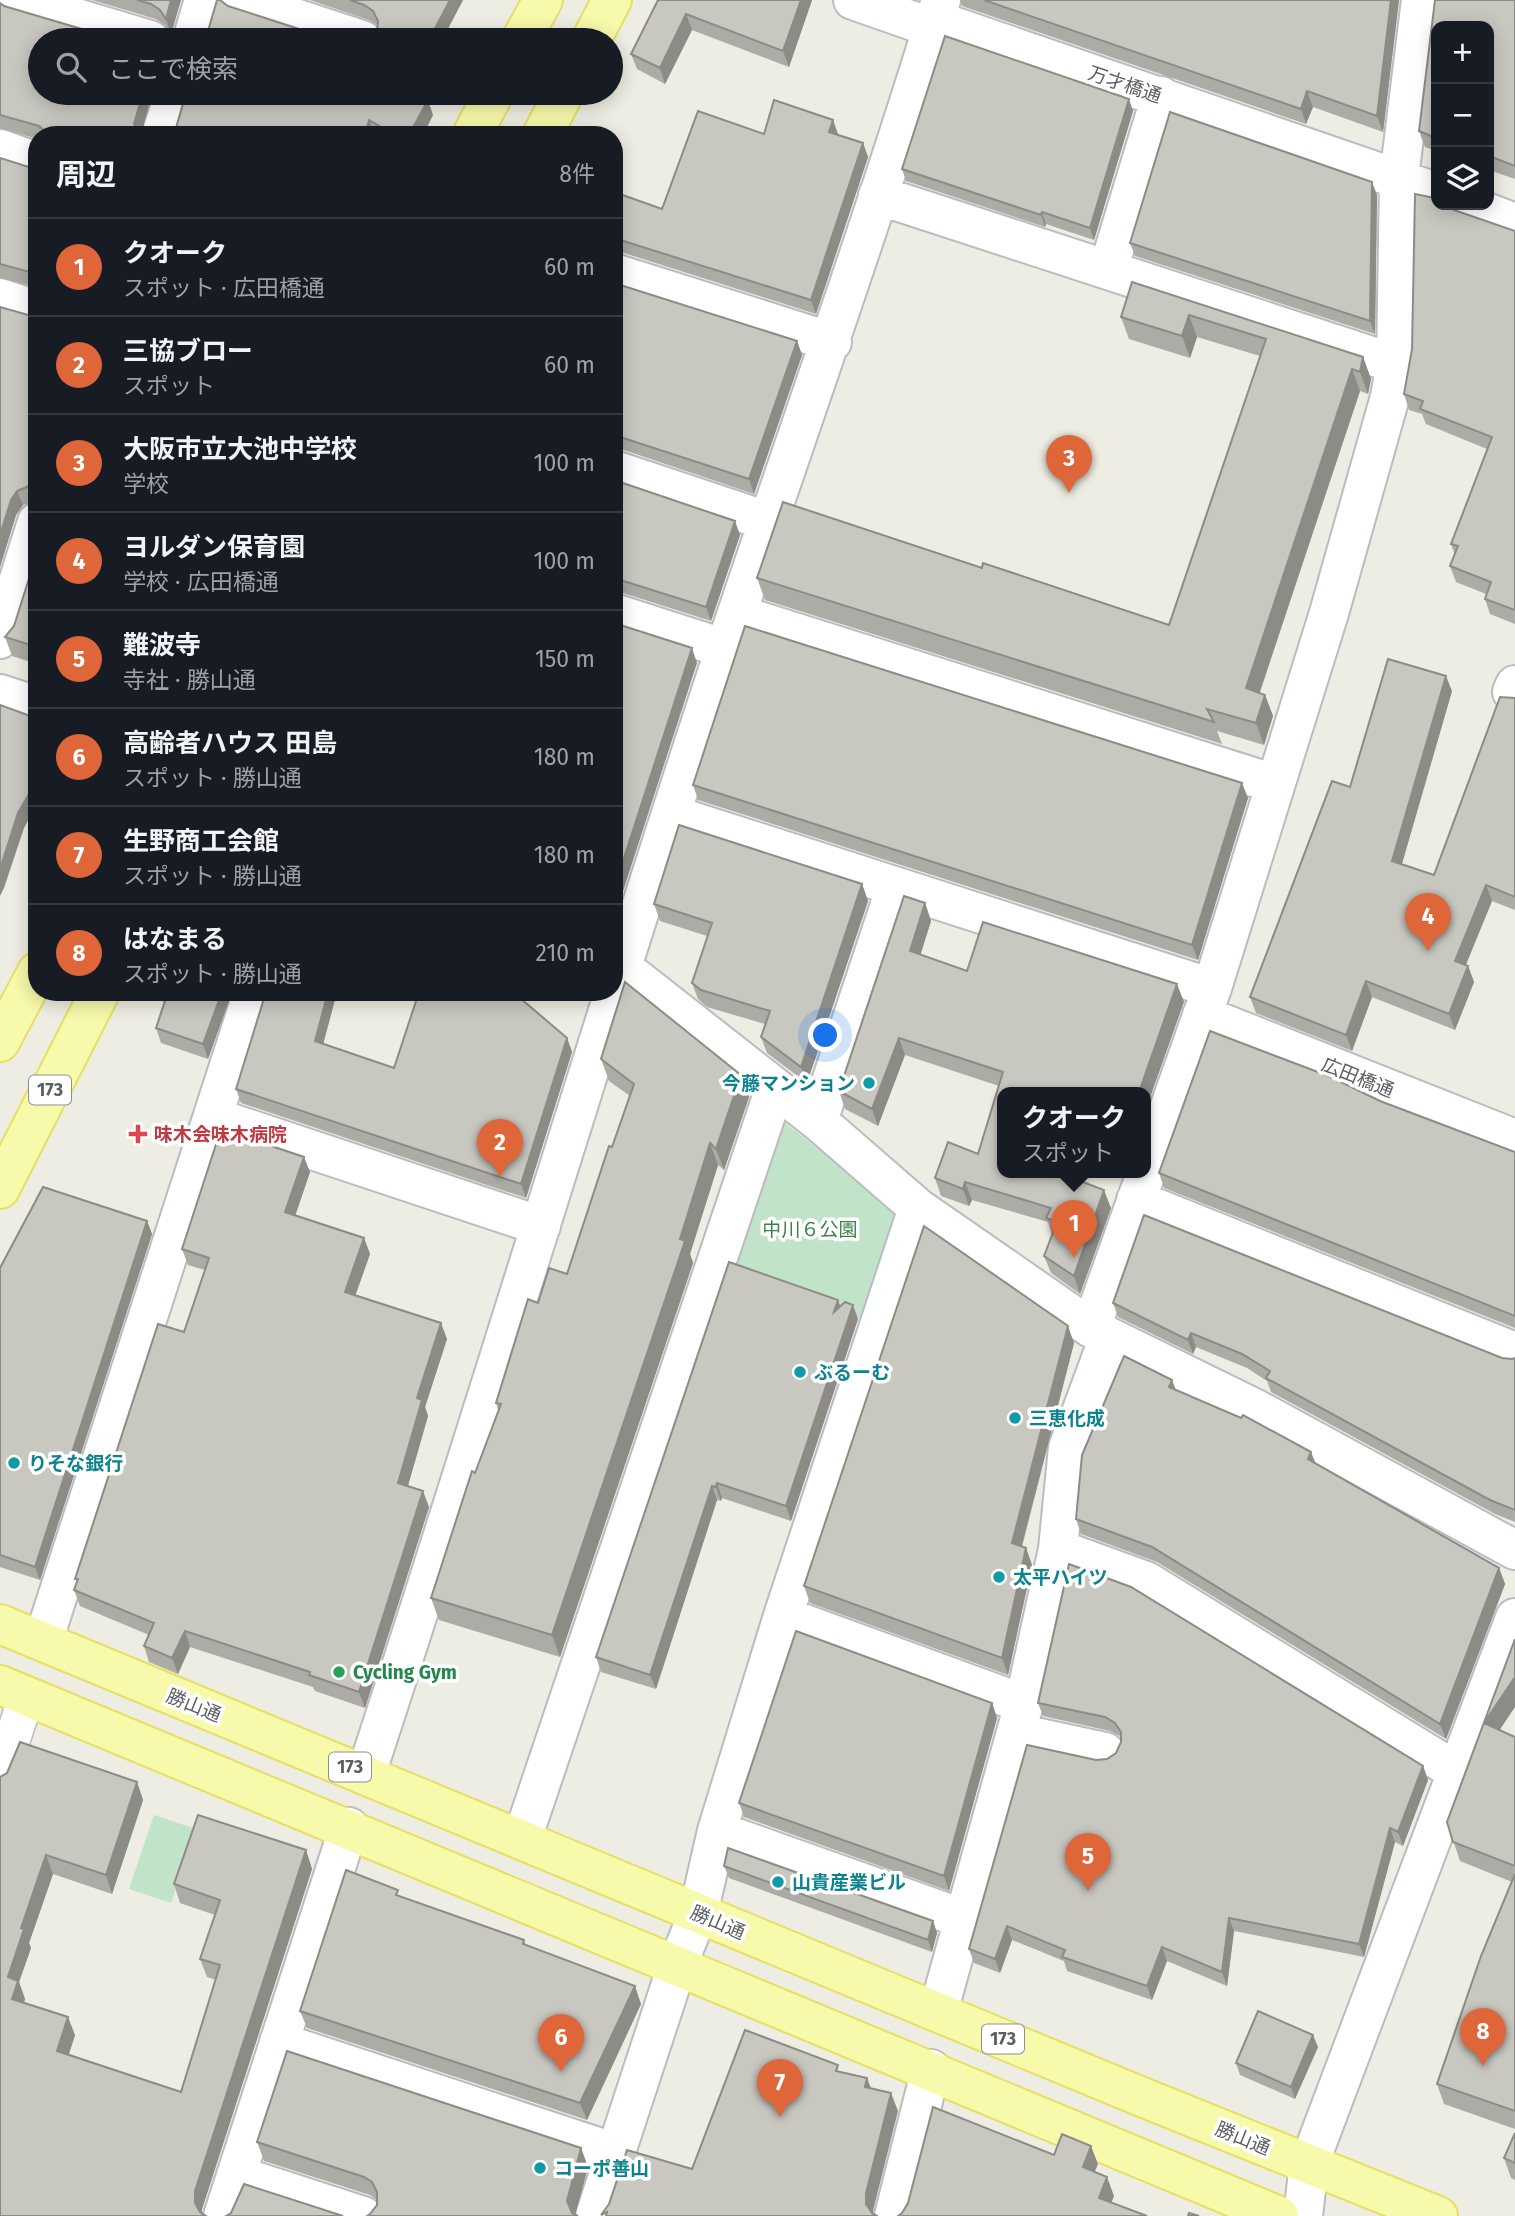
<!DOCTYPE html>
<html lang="ja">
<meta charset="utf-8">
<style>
body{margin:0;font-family:"Fira Sans","Noto Sans JP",sans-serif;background:#242831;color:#f1f3f6}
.controls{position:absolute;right:21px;top:21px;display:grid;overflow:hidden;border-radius:14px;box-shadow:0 4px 18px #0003}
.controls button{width:63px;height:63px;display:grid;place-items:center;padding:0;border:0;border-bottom:2px solid #363941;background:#171b24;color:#f1f3f6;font:35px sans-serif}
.you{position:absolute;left:826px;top:1036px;width:24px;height:24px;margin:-18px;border:5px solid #fff;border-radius:50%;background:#1a73e8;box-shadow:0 0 0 10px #1a73e833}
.badge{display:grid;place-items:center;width:46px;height:46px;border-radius:50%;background:#df6638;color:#fff;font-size:23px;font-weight:700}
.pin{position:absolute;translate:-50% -58px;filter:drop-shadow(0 2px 4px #0008)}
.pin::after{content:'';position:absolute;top:37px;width:24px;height:21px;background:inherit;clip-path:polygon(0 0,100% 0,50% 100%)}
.popup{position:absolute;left:997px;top:1087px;width:154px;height:91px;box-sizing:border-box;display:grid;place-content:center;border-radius:14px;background:#171b24;filter:drop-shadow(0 2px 5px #0005);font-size:23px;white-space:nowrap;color:#9ea1a6}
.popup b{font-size:26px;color:#f1f3f6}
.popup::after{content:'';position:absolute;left:50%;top:100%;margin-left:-14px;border:14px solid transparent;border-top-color:#171b24}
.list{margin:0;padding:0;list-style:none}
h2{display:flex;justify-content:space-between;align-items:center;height:91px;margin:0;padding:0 28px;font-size:30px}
h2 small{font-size:23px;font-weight:400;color:#9ea1a6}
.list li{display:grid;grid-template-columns:46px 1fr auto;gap:21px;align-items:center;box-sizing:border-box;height:98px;padding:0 28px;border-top:2px solid #363941}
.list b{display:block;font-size:26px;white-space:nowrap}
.list p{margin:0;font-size:23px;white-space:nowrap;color:#9ea1a6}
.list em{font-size:23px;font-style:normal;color:#9ea1a6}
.icon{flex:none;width:38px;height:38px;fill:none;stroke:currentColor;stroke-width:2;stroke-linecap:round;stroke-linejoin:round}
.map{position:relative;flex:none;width:1515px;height:2216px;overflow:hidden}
.search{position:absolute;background:#171b24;box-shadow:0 4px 18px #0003;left:28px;top:28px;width:595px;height:77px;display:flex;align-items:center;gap:18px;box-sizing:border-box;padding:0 24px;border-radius:38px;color:#9ea1a6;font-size:26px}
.panel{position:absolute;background:#171b24;box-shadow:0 4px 18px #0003;left:28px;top:126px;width:595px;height:875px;border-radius:28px}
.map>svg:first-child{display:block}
</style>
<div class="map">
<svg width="1515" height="2216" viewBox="0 0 1515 2216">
<rect width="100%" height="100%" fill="#edede3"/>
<path fill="#c1e3c8" d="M778,1117L903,1216L865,1320L722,1270Z
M154,1815L196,1829L171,1903L129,1889Z"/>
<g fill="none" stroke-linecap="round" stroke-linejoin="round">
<g stroke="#bbbbc1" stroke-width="38">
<path id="pedestrian" d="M0,1777L27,1695"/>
</g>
<g stroke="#bbbbc1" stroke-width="42">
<path id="minor" d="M16,0L150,40
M240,0L362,40
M853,0L933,28L944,23L1436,192
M192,40L204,0
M161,135L175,93
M0,149L37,162
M878,195L1396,364
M1468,205L1515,223
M1108,270L1161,96
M614,273L832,342
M0,298L37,310
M614,470L770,522
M614,613L726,649
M737,614L1275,784
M0,639L37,522
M1515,685L1512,692L1515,693
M0,694L37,706
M673,815L1212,988
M614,961L818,1121L918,1208L1091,1328L1254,1408L1515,1550
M1202,1015L1515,1139
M213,1117L541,1226
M818,1121L896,887
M1136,1200L1515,1352
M1091,1328L1212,988L1329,613L1390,397L1396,364L1399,178L1421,0
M1058,1549L1146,1581L1459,1773
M783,1616L1024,1704
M43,1641L253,992
M1017,1733L1105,1752
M366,1774C493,1388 608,998 737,613C806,409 878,206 941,0
M717,1831L964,1919
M522,1839L775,1088
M938,2012L1024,1704L1058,1549L1068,1448L1109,1337
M279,2042L616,2153
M236,2175L363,2216
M223,2216L349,1827
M595,2216L677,1966L698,1914L717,1831L783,1616L918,1208
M894,2216L931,2069
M1303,2216L1309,2164L1515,1618"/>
</g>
<g stroke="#e9de61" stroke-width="42">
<path id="primary" d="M521,40L543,0
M591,40L612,0
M472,135L494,93
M542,135L564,93
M0,1042L37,972
M0,1189L100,992
M0,1624L1142,2097L1438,2216
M0,1685L1279,2216"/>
</g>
<use href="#pedestrian" stroke="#fff" stroke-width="35"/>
<use href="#minor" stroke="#fff" stroke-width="38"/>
<use href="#primary" stroke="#f7faab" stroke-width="38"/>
</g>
<path fill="#acaba5" d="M92,0H181L171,34L165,25L156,19Z
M310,0H463L442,40L377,31L378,25L369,20Z
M658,0H812L789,67L692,30L665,84L637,69L631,54Z
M960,0H1399L1383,132L1313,107L1306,124L962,6Z
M1435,0H1515V179L1489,170V26H1436V151L1425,147L1419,131Z
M0,3L4,6L40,93H152L141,135H37V139L0,128Z
M415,94L433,115L423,135H171Z
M1133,111L1094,240L1046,224L1045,227L906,181L902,169Z
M833,120L838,135L863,143L868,157L816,314L621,252H614V192L662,209L764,134Z
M0,158L35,169L37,168V287L0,278Z
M1377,195L1375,334L1135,256L1130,243Z
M1454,210L1515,231V624L1490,614L1485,599L1486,594L1456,582L1450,566L1455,555L1451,544L1487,449L1426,424L1422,414L1409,410L1404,394Z
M1132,282L1363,357L1371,379L1368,394L1360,391L1259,693L1265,695L1273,716L1264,745L1217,731L1222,744L765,600L757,578L982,568L1169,625L1260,356L1197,337L1190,358L1129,339L1121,317Z
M614,283L797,341L802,355L754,494L621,449H614Z
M0,307L34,501L23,505L16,515L0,567Z
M614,480L740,535L711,621L620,592H614Z
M37,553V664L12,656L5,637L14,626Z
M1452,691L1402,864L1434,875L1515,698V910L1492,901L1465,965L1468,966L1474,982L1455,1030L1372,997L1352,1051L1256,1013L1250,997L1350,787Z
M693,785L1248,798L1198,960L698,800Z
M862,884L868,901L807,1083L767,1053L761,1037L765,1024L707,1007L698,999L692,983L707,936L660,921L654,904Z
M925,903L931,921L920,955L967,971L1184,1002L1002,1092V1172L1111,1208L1080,1294L1051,1273L1044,1256L1052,1235L1048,1222L972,1200L969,1206L941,1196L935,1178L978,1154L999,1086L905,1055L878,1126L845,1109L839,1091Z
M160,992H232L208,1059L161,1043L156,1028L165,1002H163Z
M266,992H337L323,1044L394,1068L567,1038L572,1052L526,1198L241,1103L236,1089Z
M601,1059L749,1097L724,1170L718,1165L690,1254L693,1263L560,1657L439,1620L431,1598L498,1410L496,1403L538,1303L567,1274L630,1096L609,1081Z
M1380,1101L1515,1152V1328L1164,1188L1159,1173Z
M310,1172L295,1216L364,1238L370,1254L355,1295L447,1339L425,1407L428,1416L408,1486L429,1507L365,1708L315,1691L313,1687L190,1647L178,1674L149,1662L144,1646L149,1635L80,1606L74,1590L77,1582L75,1579L184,1332L205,1270L188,1265L182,1249Z
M147,1221L152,1234L40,1580L0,1567V1268Z
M838,1300L840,1306L858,1319L791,1521L722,1498L721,1501L717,1500L656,1689L601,1672L596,1657Z
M1113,1303L1502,1358L1512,1359L1515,1358V1522L1495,1514L1271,1392L1267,1381L1247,1368L1196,1347L1193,1354L1118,1317Z
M1074,1343L1022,1547L1026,1548L1032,1565L1008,1675L810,1603L804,1586Z
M1172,1380L1176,1390L1315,1463L1499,1568L1505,1584L1446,1739L1157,1562L1081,1534L1076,1519Z
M992,1703L997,1718L949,1891L744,1817L739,1803Z
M1038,1703L1423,1766L1428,1780L1403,1846L1395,1842L1364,1957L1234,1931L1227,1986L1167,1961L1152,2000L1067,1971L1064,1961L1012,1940L1000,1973L974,1963L969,1949L1107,1759L1116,1753L1121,1742L1120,1736L1110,1731L1043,1716Z
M1500,1730L1515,1737V2129L1444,2104L1437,2084L1512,1882L1460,1861L1447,1822Z
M0,1777L137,1782L143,1800L112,1894L53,1874L29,1943L31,1948L19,1982L25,1999L24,2003L75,2035L69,2054L181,2092L216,1980L207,1977L200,1959L215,1915L180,1903L174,1884L306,1850L312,1869L202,2209V2213L0,2216Z
M724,1866L933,1921L937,1933L932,1952L729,1878Z
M401,1897L524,1940L526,1945L641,2004L587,2120L307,2028L300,2011Z
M1318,2047L1295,2099L1240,2075L1236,2063Z
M1515,2133V2180L1511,2178L1504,2158Z
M257,2142L581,2148L588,2167L575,2214H370L377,2205V2200L370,2195L264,2161Z"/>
<path fill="#8c8b86" d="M171,0H181L171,34L166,19Z
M450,0H463L442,40H429Z
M801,0H812L789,67L783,51Z
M1391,0H1399L1383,132L1377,116Z
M686,14L692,30L665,84L660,68Z
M1307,91L1313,107L1306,124L1301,109Z
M143,93H152L141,135H138L134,124Z
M1129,99L1133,111L1094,240L1090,228Z
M428,100L433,115L423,135H409Z
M369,120L375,135H365Z
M833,120L838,134L834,147L829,132Z
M863,143L868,157L816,314L811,300Z
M1372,182L1377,195L1375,334L1370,321Z
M1042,212L1046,224L1045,227L1041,215Z
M1189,315L1197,337L1190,358L1182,336Z
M797,341L802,355L754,494L749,479Z
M1363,357L1371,379L1368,394L1360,372Z
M1352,369L1360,391L1254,710L1246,688Z
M37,468V495L34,501L29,486Z
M17,491L23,505L16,515L0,567V535L11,500Z
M735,521L740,535L711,621L706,607Z
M692,648L697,663L614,919V889Z
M1446,676L1452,691L1398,877L1392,861Z
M1265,695L1273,716L1264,745L1256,723Z
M37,780V804L24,828L4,888L0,896V869L18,813Z
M1242,783L1248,798L1198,960L1192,945Z
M862,884L868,901L807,1083L801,1067Z
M1486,885L1492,901L1461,977L1455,961Z
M925,903L931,921L916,969L910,951Z
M1468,966L1474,982L1455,1030L1449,1014Z
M1366,981L1372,997L1352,1051L1346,1035Z
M1177,984L1184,1002L1146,1109V1092H1139Z
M222,992H232L208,1059L203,1044Z
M328,992H337L320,1056L315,1041Z
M567,1038L572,1052L526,1198L521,1184Z
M899,1038L905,1055L878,1126L872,1109Z
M741,1075L749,1097L724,1170L716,1149Z
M710,1143L718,1165L690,1254L693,1263L560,1657L552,1635Z
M304,1157L310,1172L291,1228L285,1212Z
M965,1182L972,1200L969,1206L963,1189Z
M1104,1190L1111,1208L1080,1294L1074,1276Z
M147,1221L152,1234L40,1580L35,1567Z
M364,1238L370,1254L351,1308L345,1292Z
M838,1300L843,1314L834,1312Z
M853,1305L858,1319L791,1521L786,1506Z
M441,1323L447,1339L425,1407L428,1416L404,1499L398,1483L417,1398Z
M1068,1326L1074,1343L1018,1560L1012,1543Z
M1191,1333L1196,1347L1193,1354L1188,1340Z
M1172,1380L1177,1395L1169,1387Z
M1311,1452L1317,1467L1308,1459Z
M717,1483L722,1498L721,1501L716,1487Z
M712,1486L717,1500L656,1689L650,1675Z
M423,1491L429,1507L365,1708L359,1692Z
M1026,1548L1032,1565L1008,1675L1002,1658Z
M1499,1568L1505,1584L1446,1739L1440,1724Z
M185,1631L190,1647L178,1674L172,1658Z
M1515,1677V1707L1491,1743L1484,1723Z
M992,1703L997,1718L949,1891L944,1876Z
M1423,1766L1428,1780L1403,1846L1398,1832Z
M137,1782L143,1800L112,1894L106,1875Z
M1390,1828L1395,1842L1364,1957L1359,1944Z
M306,1850L312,1869L202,2209V2216L195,2203V2191Z
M46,1855L53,1874L29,1943L31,1948L19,1982L25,1999L18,2018L12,1999L8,1977L21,1928Z
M1229,1918L1234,1931L1227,1986L1222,1972Z
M933,1921L937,1933L932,1952L928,1940Z
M1007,1926L1012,1940L1000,1973L995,1959Z
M1162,1947L1167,1961L1152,2000L1147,1986Z
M635,1986L641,2004L587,2120L580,2103Z
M68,2017L75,2035L64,2069L57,2051Z
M1313,2035L1318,2047L1295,2099L1291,2087Z
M867,2078L874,2096L865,2087Z
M891,2093L898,2111L873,2211V2216L866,2204V2193Z
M1091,2146L1098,2164L1089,2186L1083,2167Z
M581,2148L588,2167L575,2216L567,2201Z
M1107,2177L1114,2196L1106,2216L1099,2198Z"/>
<path fill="#c8c7c0" stroke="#8c8b86" stroke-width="2" d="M137,0H171L166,19L160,10L151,4Z
M217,0H220L228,6L333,40H202L208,31Z
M350,0H450L429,40H372L377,31L378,21L373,11L364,5Z
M658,0H801L783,51L686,14L660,68L631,54Z
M984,0H1391L1377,116L1307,91L1301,109Z
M1435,0H1515V166L1489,156V26H1436V138L1419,131Z
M0,3L4,6L119,40H40V93H143L134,124L140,135H49L39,126L0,115Z
M166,31L171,40H160Z
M945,36L1129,99L1090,228L1042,212L1041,215L902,169Z
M186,93H412L428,100L409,135H395L369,120L365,135H171L176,128Z
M774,100L833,120L829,132L863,143L811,300L614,238V192L662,209L698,111L764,134Z
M1170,112L1372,182L1370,321L1130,243Z
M0,158L35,169L37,168V274L0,264Z
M1415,194L1435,198L1436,205H1447L1454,210L1515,231V610L1485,599L1491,582L1450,566L1458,546L1451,544L1492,437L1420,409L1423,401L1404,394L1412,349Z
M1132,282L1363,357L1360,372L1352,369L1246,688L1265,695L1256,723L1207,709L1214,722L757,578L783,502L982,568L983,563L1169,625L1266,339L1189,315L1182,336L1121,317Z
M614,283L797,341L749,479L614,435Z
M0,307L35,317L37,316V468L29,486L17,491L11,500L0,535Z
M614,480L735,521L706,607L614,578Z
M37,553V647L5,637L14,626Z
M614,623L692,648L614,889Z
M745,626L1242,783L1192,945L693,785Z
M1388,659L1446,676L1392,861L1434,875L1500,697L1515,698V897L1486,885L1455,961L1468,966L1449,1014L1366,981L1346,1035L1250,997L1332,781L1350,787Z
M0,705L33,717L34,713L37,714V780L18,813L0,869Z
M679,825L862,884L801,1067L761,1037L770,1011L701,990L692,983L712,923L654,904Z
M904,896L925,903L910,951L967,971L983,922L1177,984L1139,1092H1002V1172H1057L1104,1190L1074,1276L1044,1256L1057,1222L1046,1218L1051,1208L965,1182L963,1189L935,1178L948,1142L978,1154L1003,1072L899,1038L872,1109L839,1091Z
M625,982L741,1075L716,1149L710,1143L680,1239L685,1241L552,1635L431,1598L472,1471L475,1473L501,1404L496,1403L528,1299L538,1303L549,1268L567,1274L609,1146L612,1147L634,1084L601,1059Z
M168,992H222L203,1044L156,1028Z
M266,992H328L315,1041L394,1068L419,992H513L567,1038L521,1184L236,1089Z
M1210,1031L1331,1077L1380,1101L1515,1152V1316L1159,1173Z
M221,1129L304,1157L285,1212L364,1238L345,1292L441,1323L417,1398L422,1400L398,1483L423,1491L359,1692L309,1675L310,1672L185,1631L172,1658L144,1646L154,1623L74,1590L78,1579H75L158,1324L184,1332L209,1258L182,1249Z
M43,1187L147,1221L35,1567L0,1555V1268Z
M1144,1215L1502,1358L1512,1359L1515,1358V1510L1490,1500L1266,1378L1270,1371L1242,1354L1191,1333L1188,1340L1113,1303Z
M924,1226L1068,1326L1012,1543L1026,1548L1002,1658L804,1586Z
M729,1262L838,1300L834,1312L845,1302L853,1305L786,1506L717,1483L716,1487L712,1486L650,1675L596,1657Z
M1124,1356L1172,1380L1169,1387L1241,1418L1243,1415L1311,1452L1308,1459L1499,1568L1440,1724L1152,1547L1076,1519L1082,1455Z
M1069,1564L1131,1587L1423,1766L1398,1832L1390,1828L1359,1944L1229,1918L1222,1972L1162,1947L1147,1986L1062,1957L1065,1950L1007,1926L995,1959L969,1949L1027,1745L1096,1760L1107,1759L1116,1753L1121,1742V1732L1115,1723L1105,1717L1038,1703Z
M796,1631L992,1703L944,1876L739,1803Z
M1515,1639V1677L1484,1723L1515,1737V1866L1453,1842L1447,1822Z
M20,1742L137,1782L106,1875L46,1855L21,1928L24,1929L8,1977L18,1981L12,1999L68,2017L57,2051L181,2092L220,1965L200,1959L220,1900L174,1884L198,1815L306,1850L195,2191V2203L200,2212L206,2216H0V1777L7,1773Z
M728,1848L933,1921L928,1940L724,1866Z
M346,1870L398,1890L396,1895L524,1940L523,1944L635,1986L580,2103L300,2011Z
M1515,1874V2111L1437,2084L1481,1956Z
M1258,2011L1313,2035L1291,2087L1236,2063Z
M745,2030L838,2065L836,2071L867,2078L865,2087L891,2093L866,2193V2204L872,2213L877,2216H606L607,2212L601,2215L609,2204L627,2150L692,2169Z
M287,2051L581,2148L567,2201L572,2213L578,2216H367L370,2214L377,2205V2192L372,2182L364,2177L257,2142Z
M933,2107L1054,2155L1062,2134L1091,2146L1083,2167L1107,2177L1099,2198L1147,2216H898L902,2213L908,2203Z
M1515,2133V2163L1504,2158Z
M244,2184L343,2216H226L231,2213Z
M1189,2213L1199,2216H1188Z"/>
<g fill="#0f9aa8" stroke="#fff" stroke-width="2.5">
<circle cx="869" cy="1083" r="7"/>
<circle cx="800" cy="1372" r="7"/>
<circle cx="1015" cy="1418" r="7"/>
<circle cx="14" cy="1463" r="7"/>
<circle cx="999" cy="1577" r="7"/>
<circle cx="778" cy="1882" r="7"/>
<circle cx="540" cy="2168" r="7"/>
</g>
<path fill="#e0444e" stroke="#fff" stroke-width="2.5" d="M134.5 1123.5h7v7h7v7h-7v7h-7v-7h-7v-7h7z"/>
<circle fill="#2e9e5b" stroke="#fff" stroke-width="2.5" cx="339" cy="1672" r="7"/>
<g text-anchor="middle" stroke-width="7" stroke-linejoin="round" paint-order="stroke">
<g fill="#fff" stroke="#8c8e92" stroke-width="2">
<rect x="29" y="1075.5" width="42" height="29" rx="5"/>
<rect x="329" y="1752.5" width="42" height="29" rx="5"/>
<rect x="982" y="2024.5" width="42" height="29" rx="5"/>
</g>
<g font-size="18" font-weight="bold" fill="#5b5d63">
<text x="50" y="1096">173</text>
<text x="350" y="1773">173</text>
<text x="1003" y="2045">173</text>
</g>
<g font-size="19" fill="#5b5d63" stroke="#fff">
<text transform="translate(1125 84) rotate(19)" y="7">万才橋通</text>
<text transform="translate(1358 1077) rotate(22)" y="7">広田橋通</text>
<text transform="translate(194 1705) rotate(22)" y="7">勝山通</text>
<text transform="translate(718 1922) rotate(23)" y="7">勝山通</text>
<text transform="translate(1243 2138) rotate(22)" y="7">勝山通</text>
</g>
<g font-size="19" font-weight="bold" fill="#0d838f" stroke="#fff" text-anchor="start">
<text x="855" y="1090" text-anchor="end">今藤マンション</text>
<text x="814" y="1379">ぶるーむ</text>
<text x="1029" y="1425">三恵化成</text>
<text x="28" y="1470">りそな銀行</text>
<text x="1013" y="1584">太平ハイツ</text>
<text x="792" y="1889">山貴産業ビル</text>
<text x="554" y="2175">コーポ善山</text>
</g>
<g font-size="19" font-weight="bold" fill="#be3a42" stroke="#fff" text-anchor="start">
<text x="154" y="1141">味木会味木病院</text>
</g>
<g font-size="19" fill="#3a834c" stroke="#fff">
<text x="810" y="1236">中川６公園</text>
</g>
<g font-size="19" font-weight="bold" fill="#27864d" stroke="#fff" text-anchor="start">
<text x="353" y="1679">Cycling Gym</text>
</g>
</g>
</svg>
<div class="controls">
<button>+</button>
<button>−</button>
<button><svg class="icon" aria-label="layers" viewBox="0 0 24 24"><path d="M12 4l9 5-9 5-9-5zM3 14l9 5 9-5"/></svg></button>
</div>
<div class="you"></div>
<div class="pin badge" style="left:1074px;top:1258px">1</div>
<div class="popup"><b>クオーク</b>スポット</div>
<div class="pin badge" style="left:500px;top:1177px">2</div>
<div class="pin badge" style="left:1069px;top:493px">3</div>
<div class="pin badge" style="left:1428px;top:951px">4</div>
<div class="pin badge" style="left:1088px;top:1891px">5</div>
<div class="pin badge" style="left:561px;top:2072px">6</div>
<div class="pin badge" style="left:780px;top:2117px">7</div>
<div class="pin badge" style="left:1483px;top:2066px">8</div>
<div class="search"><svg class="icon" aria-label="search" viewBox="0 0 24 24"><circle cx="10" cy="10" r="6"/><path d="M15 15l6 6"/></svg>ここで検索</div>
<section class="panel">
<h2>周辺<small>8件</small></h2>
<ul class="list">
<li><span class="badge">1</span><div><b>クオーク</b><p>スポット · 広田橋通</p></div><em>60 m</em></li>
<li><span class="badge">2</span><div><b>三協ブロー</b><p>スポット</p></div><em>60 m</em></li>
<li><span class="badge">3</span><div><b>大阪市立大池中学校</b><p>学校</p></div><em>100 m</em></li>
<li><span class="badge">4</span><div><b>ヨルダン保育園</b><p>学校 · 広田橋通</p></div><em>100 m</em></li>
<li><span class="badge">5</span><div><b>難波寺</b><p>寺社 · 勝山通</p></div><em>150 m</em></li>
<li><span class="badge">6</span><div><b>高齢者ハウス 田島</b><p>スポット · 勝山通</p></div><em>180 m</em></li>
<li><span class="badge">7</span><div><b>生野商工会館</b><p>スポット · 勝山通</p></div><em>180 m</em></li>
<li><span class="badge">8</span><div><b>はなまる</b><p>スポット · 勝山通</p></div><em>210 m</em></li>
</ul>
</section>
</div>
